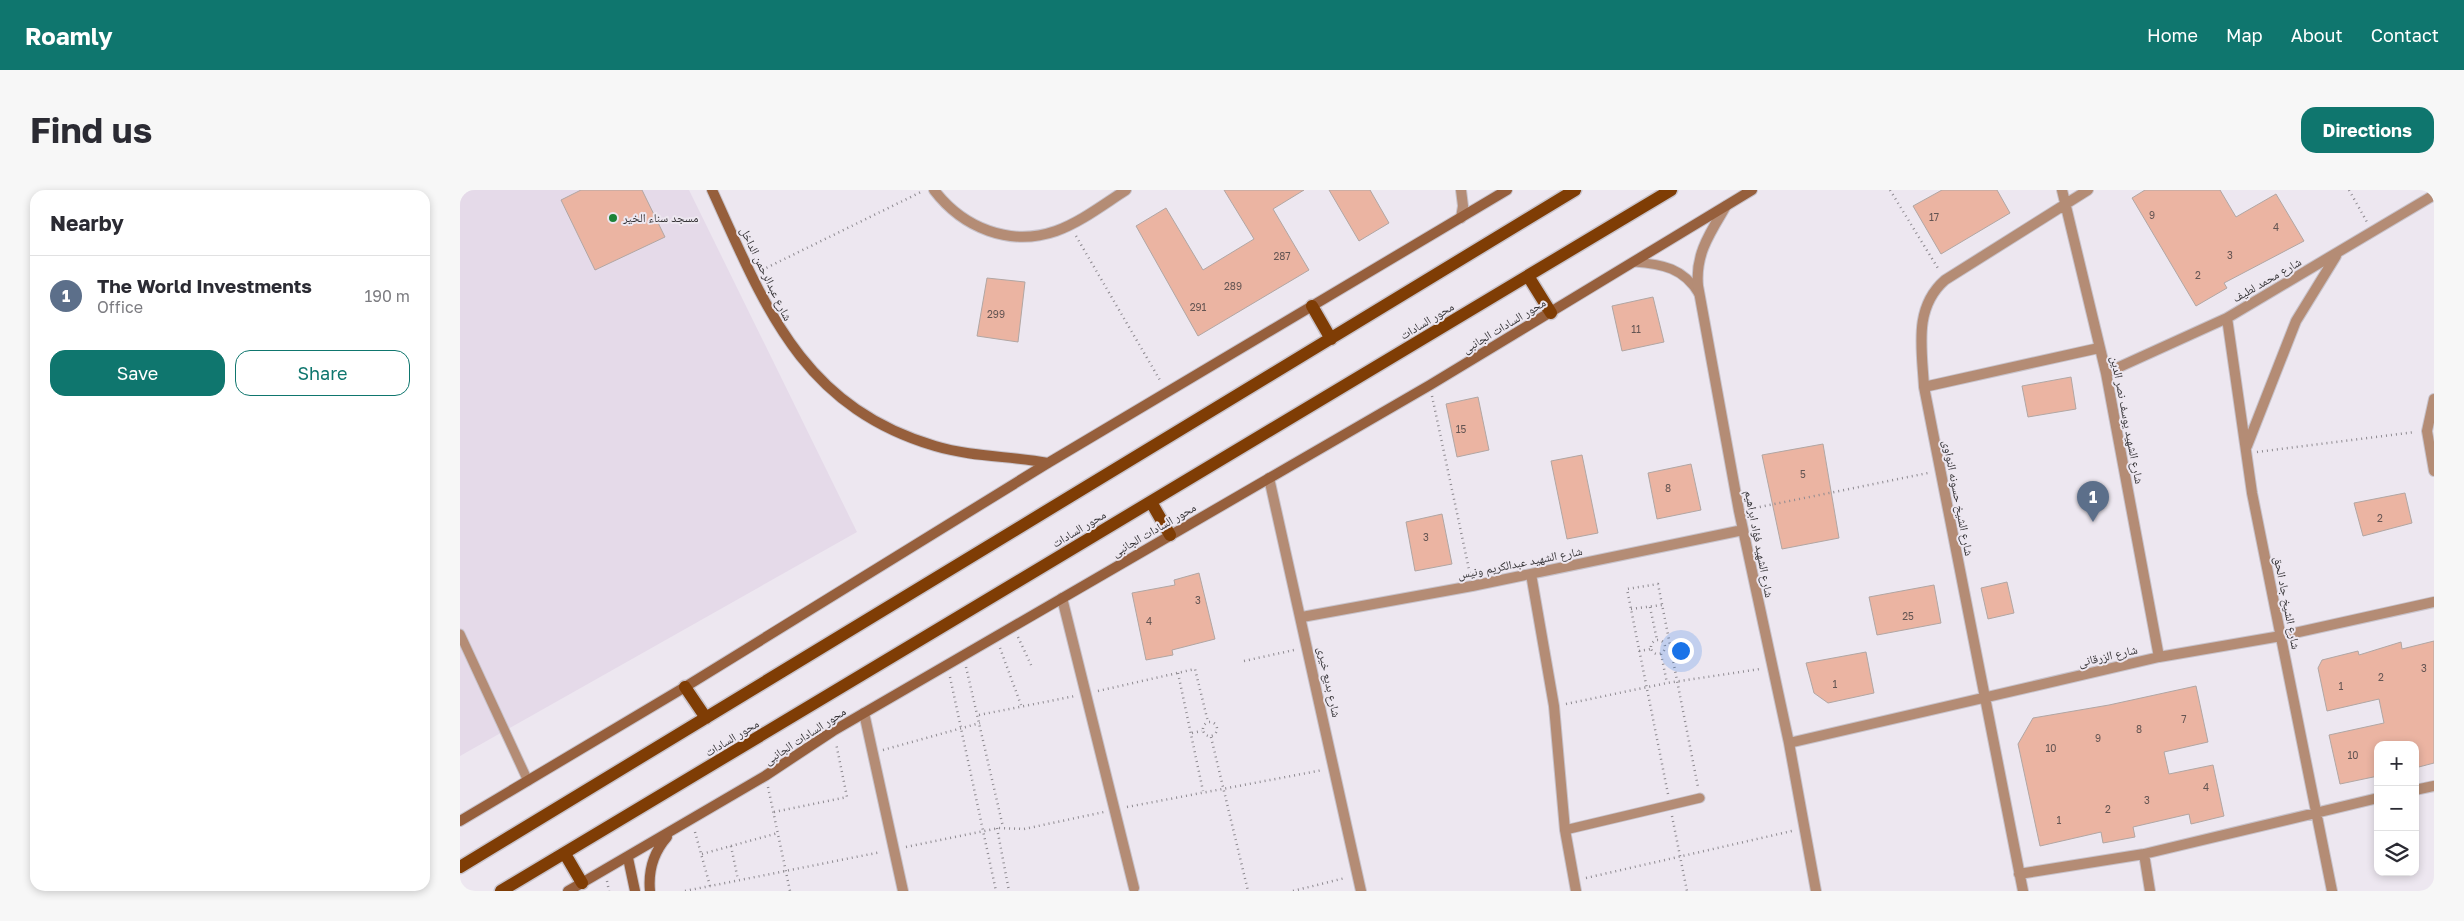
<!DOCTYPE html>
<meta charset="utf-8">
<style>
body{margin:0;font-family:"Golos Text","Noto Naskh Arabic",sans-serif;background:#f7f7f7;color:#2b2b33}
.controls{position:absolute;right:15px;bottom:15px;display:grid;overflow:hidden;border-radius:10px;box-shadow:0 2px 8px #0003}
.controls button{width:45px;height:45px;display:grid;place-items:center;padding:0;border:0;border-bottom:1px solid #e1e1e2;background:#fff;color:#2b2b33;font:25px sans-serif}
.you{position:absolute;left:1220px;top:460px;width:18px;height:18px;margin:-12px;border:4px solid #fff;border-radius:50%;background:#1a73e8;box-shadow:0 0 0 8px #1a73e833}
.badge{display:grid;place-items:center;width:32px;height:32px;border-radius:50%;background:#0f766e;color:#fff;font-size:16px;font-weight:700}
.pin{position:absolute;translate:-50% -41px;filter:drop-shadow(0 1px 2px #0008)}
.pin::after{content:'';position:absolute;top:26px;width:18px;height:15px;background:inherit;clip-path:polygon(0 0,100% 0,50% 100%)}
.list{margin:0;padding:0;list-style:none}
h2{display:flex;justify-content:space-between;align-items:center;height:65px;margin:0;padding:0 20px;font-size:21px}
h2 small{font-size:16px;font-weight:400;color:#7c7c81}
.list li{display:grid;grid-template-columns:32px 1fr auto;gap:15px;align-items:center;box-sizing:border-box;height:80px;padding:0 20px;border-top:1px solid #e1e1e2}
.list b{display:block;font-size:19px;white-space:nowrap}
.list p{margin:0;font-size:16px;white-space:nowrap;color:#7c7c81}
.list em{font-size:16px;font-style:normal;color:#7c7c81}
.actions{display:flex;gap:10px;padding:15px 20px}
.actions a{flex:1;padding:11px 0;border:1px solid #0f766e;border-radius:15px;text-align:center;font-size:18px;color:#0f766e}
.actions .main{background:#0f766e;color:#fff}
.icon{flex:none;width:28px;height:28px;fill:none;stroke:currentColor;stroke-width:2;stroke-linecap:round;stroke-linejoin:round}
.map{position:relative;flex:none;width:1974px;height:701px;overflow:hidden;border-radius:15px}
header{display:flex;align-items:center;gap:30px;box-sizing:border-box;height:70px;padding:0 25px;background:#0f766e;color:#fff}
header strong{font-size:24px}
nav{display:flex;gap:28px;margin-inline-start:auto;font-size:18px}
.intro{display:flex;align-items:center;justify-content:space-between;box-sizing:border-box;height:120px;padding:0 30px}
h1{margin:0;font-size:35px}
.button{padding:12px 22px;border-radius:15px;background:#0f766e;color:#fff;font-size:18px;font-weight:700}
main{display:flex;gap:30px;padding:0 30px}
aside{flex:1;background:#fff;border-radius:15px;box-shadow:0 2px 8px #0003}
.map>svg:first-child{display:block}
</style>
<header>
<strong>Roamly</strong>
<nav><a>Home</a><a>Map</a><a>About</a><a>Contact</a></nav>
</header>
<div class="intro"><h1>Find us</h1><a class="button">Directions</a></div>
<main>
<aside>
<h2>Nearby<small></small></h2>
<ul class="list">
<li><span class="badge" style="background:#5c6f8a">1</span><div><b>The World Investments</b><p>Office</p></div><em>190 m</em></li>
</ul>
<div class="actions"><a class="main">Save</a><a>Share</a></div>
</aside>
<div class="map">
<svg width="1974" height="701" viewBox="0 0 1974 701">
<rect width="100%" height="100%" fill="#ede7f0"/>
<path fill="#e5dae9" d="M0,0H229L397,342L0,566Z"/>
<path fill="#ebb4a2" stroke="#b1a6a3" d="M121,0H182L205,47L135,80L101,10Z
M764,0H844L813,19L849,80L738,146L676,36L706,18L743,80L794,49Z
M869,0H910L929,33L899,51Z
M1482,0H1537L1550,23L1481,64L1453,16Z
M1685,0H1760L1776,27L1816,4L1844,51L1764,93L1767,98L1736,116L1672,8Z
M527,88L565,92L558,152L517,146Z
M1193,107L1204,152L1162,161L1152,116Z
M1611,187L1616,219L1568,227L1562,196Z
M1018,207L1029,260L997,267L986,214Z
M1363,254L1379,348L1322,359L1302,265Z
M1122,265L1138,343L1107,349L1091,271Z
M1231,274L1241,320L1197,329L1188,283Z
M1945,303L1952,333L1903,346L1894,313Z
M982,324L992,374L955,381L946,332Z
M739,383L755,449L712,460L713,465L686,470L672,403L715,395L714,390Z
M1547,392L1554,423L1528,429L1521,398Z
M1474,395L1481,433L1417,445L1409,407Z
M1974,451V573L1955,578V555H1918V586L1880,594L1869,545L1924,533L1919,509L1867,521L1858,478L1862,470L1898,461L1899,465L1941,452L1942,459Z
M1406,462L1414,503L1368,513L1354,503L1346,473Z
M1736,496L1748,552L1704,562L1709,584L1753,575L1764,626L1731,634L1729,624L1673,637L1675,647L1643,653L1641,642L1580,656L1558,554L1573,528L1649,515Z"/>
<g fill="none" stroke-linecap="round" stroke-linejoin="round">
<g stroke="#c8c3cb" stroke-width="11">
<path id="lane" d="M1174,72C1202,74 1224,78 1239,104
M0,444L68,591
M1105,640L1240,608"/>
</g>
<g stroke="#c8c3cb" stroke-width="12">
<path id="street" d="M474,0C503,38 550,57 596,41C621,32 644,14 666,0
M1602,0L1646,183L1699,467
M1266,16C1250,43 1235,64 1238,96L1279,321L1329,553L1356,701
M1001,28L1003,16L1001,0
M1767,128L1792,303L1872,701
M1646,183L1767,128L1974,5
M1464,197L1639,158
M1974,209L1967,241L1974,281
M1787,256L1836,131L1876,66
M809,288L901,701
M1071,384L1094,516L1105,640L1116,701
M602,408L674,698
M842,427L1012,396L1283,340
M404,523L443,701
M1329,553L1699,467L1821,446L1974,412
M1955,600L1974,596
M1684,664L1690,701
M1559,684L1684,664L1918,608
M1563,701L1464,197C1462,159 1453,118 1485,90L1628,0"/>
</g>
<g stroke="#c8c3cb" stroke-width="12">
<path id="secondary" d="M252,0C305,116 341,216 475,256C512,267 551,266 588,273
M0,631L225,497L588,273L1047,0
M168,668L175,701
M108,701L305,586L373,541L970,195L1292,0
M190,701C188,680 193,663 207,647"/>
</g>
<g stroke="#c8c3cb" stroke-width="15">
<path id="primary" d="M1068,86L1091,123
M852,116L871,149
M691,312L710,345
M225,497L246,528
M105,664L122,693
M0,677L1115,0
M41,701L1211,0"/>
</g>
<path stroke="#8e8a90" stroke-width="2.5" stroke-dasharray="1 4" stroke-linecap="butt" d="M1430,0L1479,80
M1889,0L1907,32
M616,46L701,192
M302,80L463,1
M972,206L1010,384
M1797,262L1955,242
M1290,319L1468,283
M1190,417L1197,450
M1171,419L1202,415
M558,447L572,477
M1191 457a7 7 0 1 1 14 0a7 7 0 1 1-14 0Z
M540,458L561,515
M1179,461L1191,459
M1201,464L1207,493
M784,471L834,460
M506,477L543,637
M718,483L743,601
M490,487L536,701
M638,501L735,479L748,532
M1106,514L1207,493L1300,479
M519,525L615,506
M743 539a7 7 0 1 1 14 0a7 7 0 1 1-14 0Z
M732,543L742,541
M751,547L788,701
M423,560L520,533
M308,597L330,701
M1208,604L1167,399L1198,394L1238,597
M667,617L863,580
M314,622L387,607L376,553
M1212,626L1227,701
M537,638L549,701
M235,642L250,696
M271,656L278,690
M446,657L539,638L564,639L644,622
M242,664L318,643
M1126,688L1332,641
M147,691L149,701
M225,701L421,662
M833,701L885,688"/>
<use href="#lane" stroke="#b48c75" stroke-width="9"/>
<use href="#street" stroke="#b48c75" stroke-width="10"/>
<use href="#secondary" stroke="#965f3c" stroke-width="10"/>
<use href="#primary" stroke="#7f3d05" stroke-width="12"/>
</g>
<circle fill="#1b8338" stroke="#ede7f0" stroke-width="2" cx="153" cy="28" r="5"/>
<g text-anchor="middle" stroke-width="4" stroke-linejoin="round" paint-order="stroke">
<g font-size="10" fill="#635452">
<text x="1692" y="29">9</text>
<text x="1474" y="31">17</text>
<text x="1816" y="41">4</text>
<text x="1770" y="69">3</text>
<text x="822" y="70">287</text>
<text x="1738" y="89">2</text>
<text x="773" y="100">289</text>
<text x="738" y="121">291</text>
<text x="536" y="128">299</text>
<text x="1176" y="143">11</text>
<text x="1001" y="243">15</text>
<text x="1343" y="288">5</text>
<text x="1208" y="302">8</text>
<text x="1920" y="332">2</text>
<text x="966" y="351">3</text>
<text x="738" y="414">3</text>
<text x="1448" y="430">25</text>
<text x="689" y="435">4</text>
<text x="1964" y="482">3</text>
<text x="1921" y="491">2</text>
<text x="1375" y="498">1</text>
<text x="1881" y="500">1</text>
<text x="1724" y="533">7</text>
<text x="1679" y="543">8</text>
<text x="1638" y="552">9</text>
<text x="1591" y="562">10</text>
<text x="1893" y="569">10</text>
<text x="1746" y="601">4</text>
<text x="1687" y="614">3</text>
<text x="1648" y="623">2</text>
<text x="1599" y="634">1</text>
</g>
<g font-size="12" fill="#363437" stroke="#ede7f0" text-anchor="start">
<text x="163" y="32">مسجد سناء الخير</text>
</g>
<g font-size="12" fill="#363437" stroke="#ede7f0">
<text transform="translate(306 84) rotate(64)" y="4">شارع عبدالرحمن الداخل</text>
<text transform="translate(1807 90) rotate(-30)" y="4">شارع محمد لطيف</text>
<text transform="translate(967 131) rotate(-31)" y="4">محور السادات</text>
<text transform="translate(1044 136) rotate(-31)" y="4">محور السادات الجانبى</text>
<text transform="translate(1667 230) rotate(79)" y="4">شارع الشهيد يوسف نصر الدين</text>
<text transform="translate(1498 308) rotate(79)" y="4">شارع الشيخ حسونه النواوى</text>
<text transform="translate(619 339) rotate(-31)" y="4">محور السادات</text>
<text transform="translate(694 340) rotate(-30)" y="4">محور السادات الجانبى</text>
<text transform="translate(1299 354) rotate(79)" y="4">شارع الشهيد فؤاد ابراهيم</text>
<text transform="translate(1060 373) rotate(-11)" y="4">شارع الشهيد عبدالكريم ونيس</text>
<text transform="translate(1827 413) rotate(79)" y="4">شارع الشيخ جاد الحق</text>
<text transform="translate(1648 466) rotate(-13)" y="4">شارع الزرقانى</text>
<text transform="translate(869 492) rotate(78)" y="4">شارع بديع خيرى</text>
<text transform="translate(345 546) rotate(-33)" y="4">محور السادات الجانبى</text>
<text transform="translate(272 548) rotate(-31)" y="4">محور السادات</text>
</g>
</g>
</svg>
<div class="controls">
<button>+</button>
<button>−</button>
<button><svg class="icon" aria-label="layers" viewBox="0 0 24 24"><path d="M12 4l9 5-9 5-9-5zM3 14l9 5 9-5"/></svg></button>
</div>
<div class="you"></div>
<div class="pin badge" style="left:1633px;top:332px;background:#5c6f8a">1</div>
</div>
</main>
